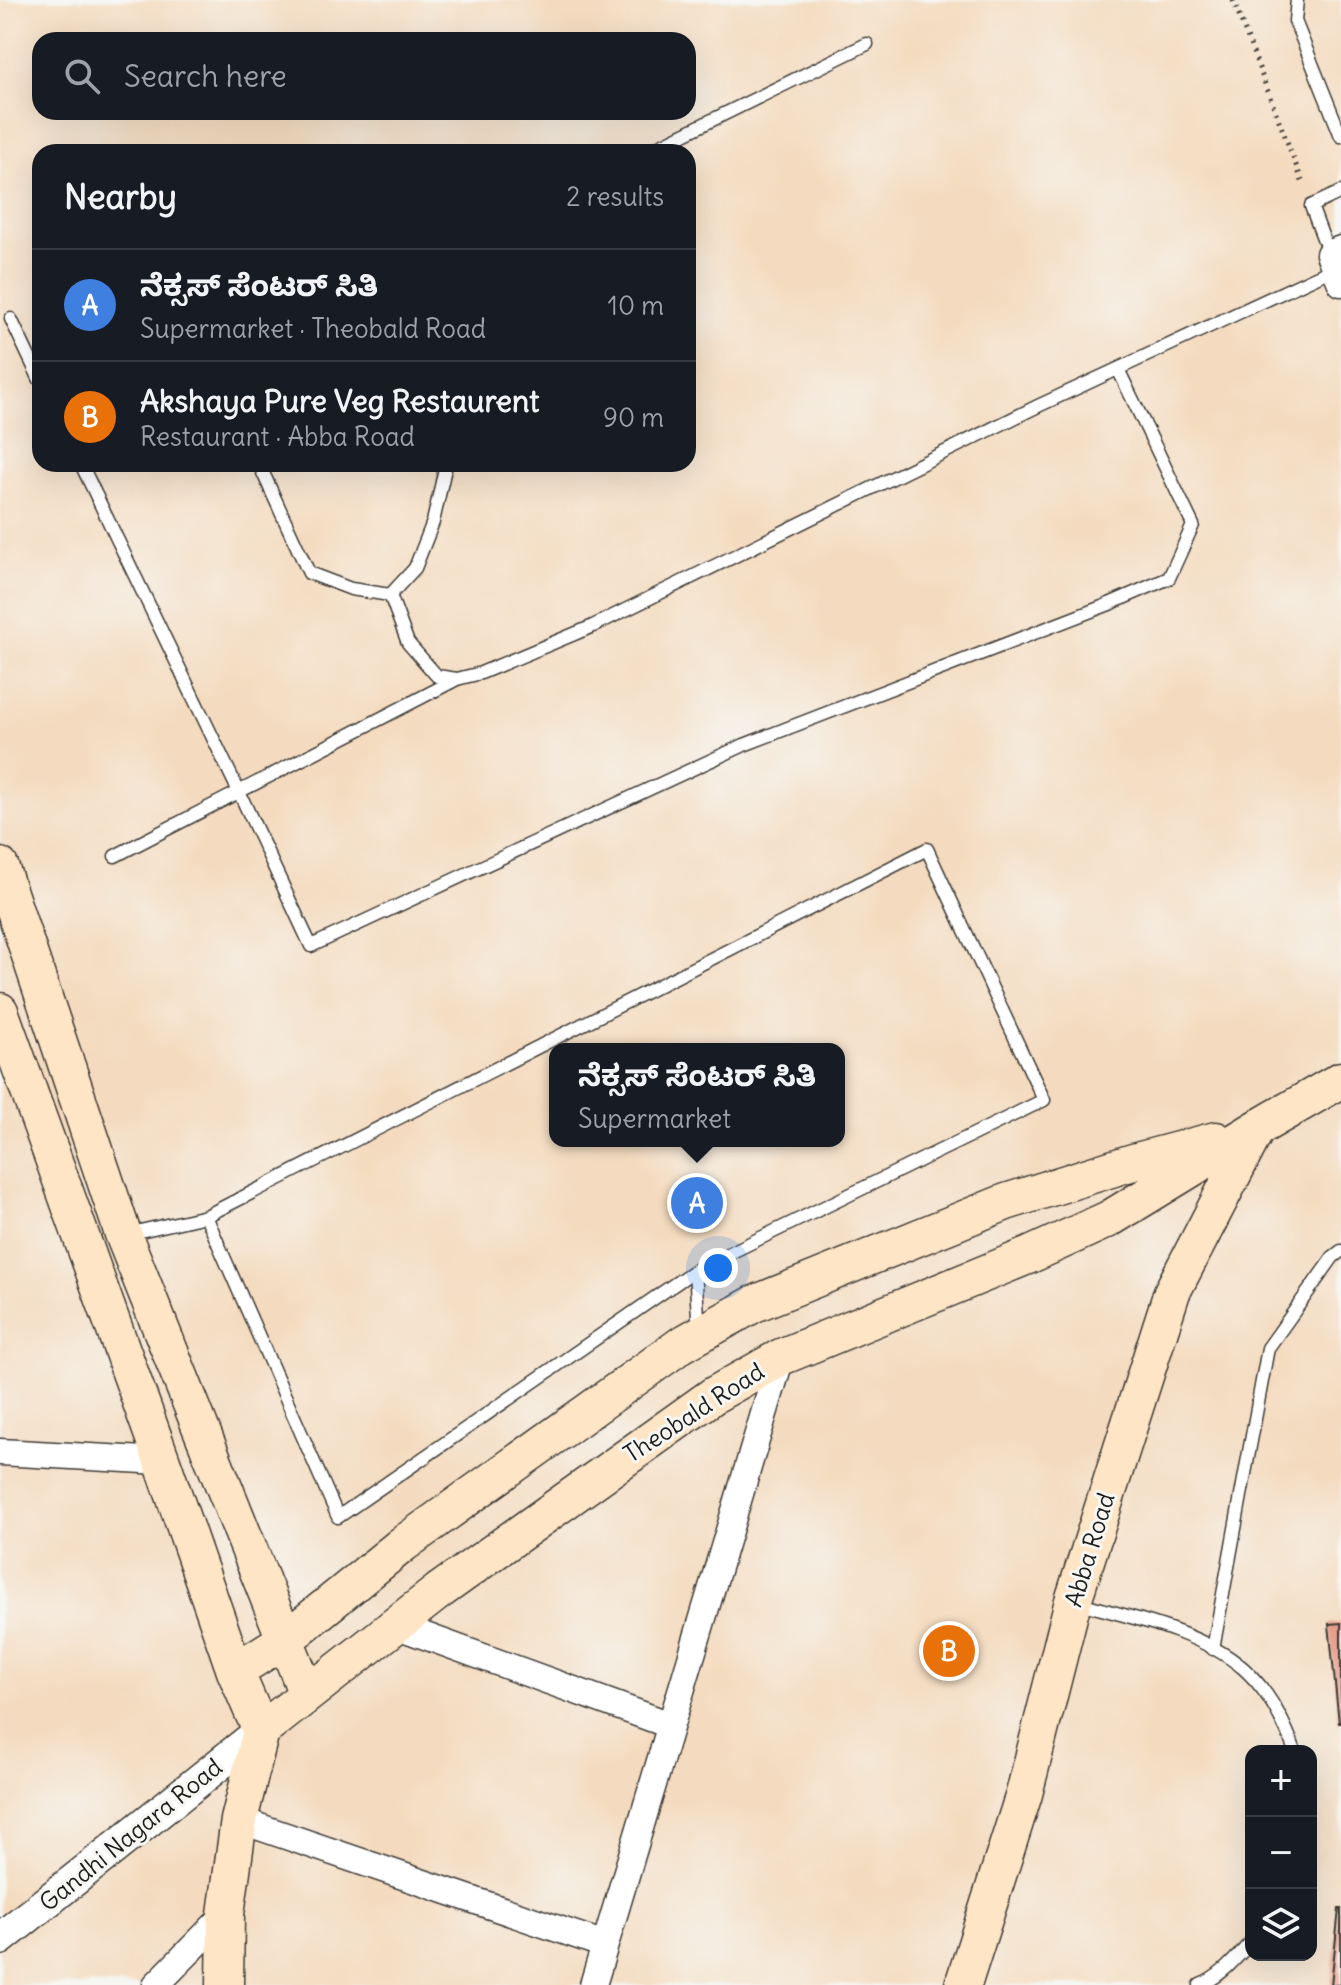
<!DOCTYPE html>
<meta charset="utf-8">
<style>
body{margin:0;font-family:Delius,"Noto Sans Kannada",sans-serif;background:#20242c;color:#f1f3f6}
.controls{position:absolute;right:24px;bottom:24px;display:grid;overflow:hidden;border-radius:16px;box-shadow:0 8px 32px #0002}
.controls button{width:72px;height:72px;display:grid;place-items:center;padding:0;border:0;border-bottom:2px solid #363941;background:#171b24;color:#f1f3f6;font:40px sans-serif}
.you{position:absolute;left:718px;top:1268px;width:28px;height:28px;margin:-20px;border:6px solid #fff;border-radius:50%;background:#1a73e8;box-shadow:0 0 0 12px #1a73e833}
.badge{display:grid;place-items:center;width:52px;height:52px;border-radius:50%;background:#c8321e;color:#fff;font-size:26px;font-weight:700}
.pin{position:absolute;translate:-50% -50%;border:4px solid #fff;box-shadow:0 2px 8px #0006}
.popup{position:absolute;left:549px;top:1043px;width:296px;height:104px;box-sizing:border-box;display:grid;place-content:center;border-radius:16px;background:#171b24;filter:drop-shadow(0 2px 6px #0005);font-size:26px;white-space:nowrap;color:#9ea1a6}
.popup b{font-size:30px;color:#f1f3f6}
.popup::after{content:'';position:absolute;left:50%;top:100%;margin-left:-16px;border:16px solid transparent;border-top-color:#171b24}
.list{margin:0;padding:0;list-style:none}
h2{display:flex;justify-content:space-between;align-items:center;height:104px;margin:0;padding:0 32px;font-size:34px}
h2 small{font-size:26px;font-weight:400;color:#9ea1a6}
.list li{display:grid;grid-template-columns:52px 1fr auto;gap:24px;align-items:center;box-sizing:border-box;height:112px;padding:0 32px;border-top:2px solid #363941}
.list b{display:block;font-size:30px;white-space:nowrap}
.list p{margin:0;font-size:26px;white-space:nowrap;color:#9ea1a6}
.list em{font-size:26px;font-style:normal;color:#9ea1a6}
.icon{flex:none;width:44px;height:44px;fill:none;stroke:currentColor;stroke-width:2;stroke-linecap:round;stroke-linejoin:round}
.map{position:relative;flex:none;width:1341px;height:1985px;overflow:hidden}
.search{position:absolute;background:#171b24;box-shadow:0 8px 32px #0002;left:32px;top:32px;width:664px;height:88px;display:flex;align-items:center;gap:20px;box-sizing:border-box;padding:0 28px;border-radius:24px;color:#9ea1a6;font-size:30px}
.panel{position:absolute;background:#171b24;box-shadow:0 8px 32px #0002;left:32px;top:144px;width:664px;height:328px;border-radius:24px}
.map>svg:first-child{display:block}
</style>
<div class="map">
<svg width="1341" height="1985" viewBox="0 0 1341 1985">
<rect width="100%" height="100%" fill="#f6f6f2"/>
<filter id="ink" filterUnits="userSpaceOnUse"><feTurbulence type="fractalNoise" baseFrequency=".0125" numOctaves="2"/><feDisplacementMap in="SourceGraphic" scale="16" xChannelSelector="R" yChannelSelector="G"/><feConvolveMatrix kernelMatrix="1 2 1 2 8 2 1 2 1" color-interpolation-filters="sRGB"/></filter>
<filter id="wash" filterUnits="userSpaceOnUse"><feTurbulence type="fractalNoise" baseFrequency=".006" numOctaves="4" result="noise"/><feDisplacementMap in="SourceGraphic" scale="32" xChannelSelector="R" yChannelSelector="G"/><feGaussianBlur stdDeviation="1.8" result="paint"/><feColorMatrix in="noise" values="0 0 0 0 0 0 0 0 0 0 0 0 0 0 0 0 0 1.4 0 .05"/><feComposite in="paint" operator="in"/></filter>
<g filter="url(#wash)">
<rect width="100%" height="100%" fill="#f4dbbf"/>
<g id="blocks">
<path fill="#e69886" d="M1341,1623V1723H1339L1329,1624Z
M1339,1909H1341V1985H1331Z"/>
</g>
</g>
<g filter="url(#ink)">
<use href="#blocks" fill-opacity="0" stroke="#3c3934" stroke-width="2"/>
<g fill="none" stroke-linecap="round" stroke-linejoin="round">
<g stroke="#3c3934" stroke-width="15">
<path id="service" d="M1297,0L1295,21L1341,136
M647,152L867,44
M1329,254L1311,206L1341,192
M11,319L40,380
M81,464L239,792L311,946L744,745L1107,605L1169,578L1193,525L1118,369
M259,464L309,573L351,589L390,595
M446,464L433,522L415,568L390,595L408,643L437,676L457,679L481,673L591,627L1038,406L1335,268
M115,856L457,679
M127,1234L206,1216L927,849L1044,1100L695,1270L338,1517L206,1216
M695,1270L699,1331
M1076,1602C1129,1617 1200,1631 1243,1668C1267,1689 1284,1721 1295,1751
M1213,1649L1268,1348L1333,1257L1341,1251
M1200,1985C1221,1977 1236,1958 1251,1942"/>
</g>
<g stroke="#3c3934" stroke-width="29">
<path id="minor" d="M1341,249L1329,254L1341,283
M0,1452L162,1461
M395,1625L670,1725
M239,1820L605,1945
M156,1985L226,1914
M593,1985L781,1357"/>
</g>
<g stroke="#3c3934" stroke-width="35">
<path id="tertiary" d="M0,1939L261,1731"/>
</g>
<g stroke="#3c3934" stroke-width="39">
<path id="secondary" d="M0,866L123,1234L307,1694
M0,1011L162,1461L235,1671L261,1731L239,1820L226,1914L225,1985
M235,1671L286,1639L403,1544L681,1345L754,1304L1006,1202L1133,1162L1216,1140
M261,1731L439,1591L714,1395L781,1357L1030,1255L1109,1219L1256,1129L1341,1080
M963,1985L1024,1794L1073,1601L1172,1292L1256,1130"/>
</g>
<path stroke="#3c3934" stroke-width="5" stroke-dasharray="2 6" stroke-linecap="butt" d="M1233,0L1304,186"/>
<use href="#service" stroke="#fff" stroke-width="12"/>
<use href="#minor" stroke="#fff" stroke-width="26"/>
<use href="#tertiary" stroke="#fff" stroke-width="32"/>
<use href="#secondary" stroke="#fee5c5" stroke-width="36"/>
</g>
</g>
<g text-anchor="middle" stroke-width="6" stroke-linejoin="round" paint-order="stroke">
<g font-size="24" fill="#1c1c1c" stroke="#f6f6f2">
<text transform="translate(694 1413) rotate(-33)" y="8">Theobald Road</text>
<text transform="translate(1090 1550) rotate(-73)" y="8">Abba Road</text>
<text transform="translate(131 1835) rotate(-39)" y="8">Gandhi Nagara Road</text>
</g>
</g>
</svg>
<div class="controls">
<button>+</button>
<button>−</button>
<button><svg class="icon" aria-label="layers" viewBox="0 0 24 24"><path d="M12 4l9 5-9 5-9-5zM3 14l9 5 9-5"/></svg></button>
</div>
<div class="you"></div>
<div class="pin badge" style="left:697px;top:1203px;background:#3f7fe0">A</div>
<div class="popup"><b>ನೆಕ್ಸಸ್ ಸೆಂಟರ್ ಸಿತಿ</b>Supermarket</div>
<div class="pin badge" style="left:949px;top:1651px;background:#e8710a">B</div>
<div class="search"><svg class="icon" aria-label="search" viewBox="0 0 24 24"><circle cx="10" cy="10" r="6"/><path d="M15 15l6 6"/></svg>Search here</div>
<section class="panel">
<h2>Nearby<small>2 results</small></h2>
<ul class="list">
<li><span class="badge" style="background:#3f7fe0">A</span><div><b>ನೆಕ್ಸಸ್ ಸೆಂಟರ್ ಸಿತಿ</b><p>Supermarket · Theobald Road</p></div><em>10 m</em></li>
<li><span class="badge" style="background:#e8710a">B</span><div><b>Akshaya Pure Veg Restaurent</b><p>Restaurant · Abba Road</p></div><em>90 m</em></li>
</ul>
</section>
</div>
